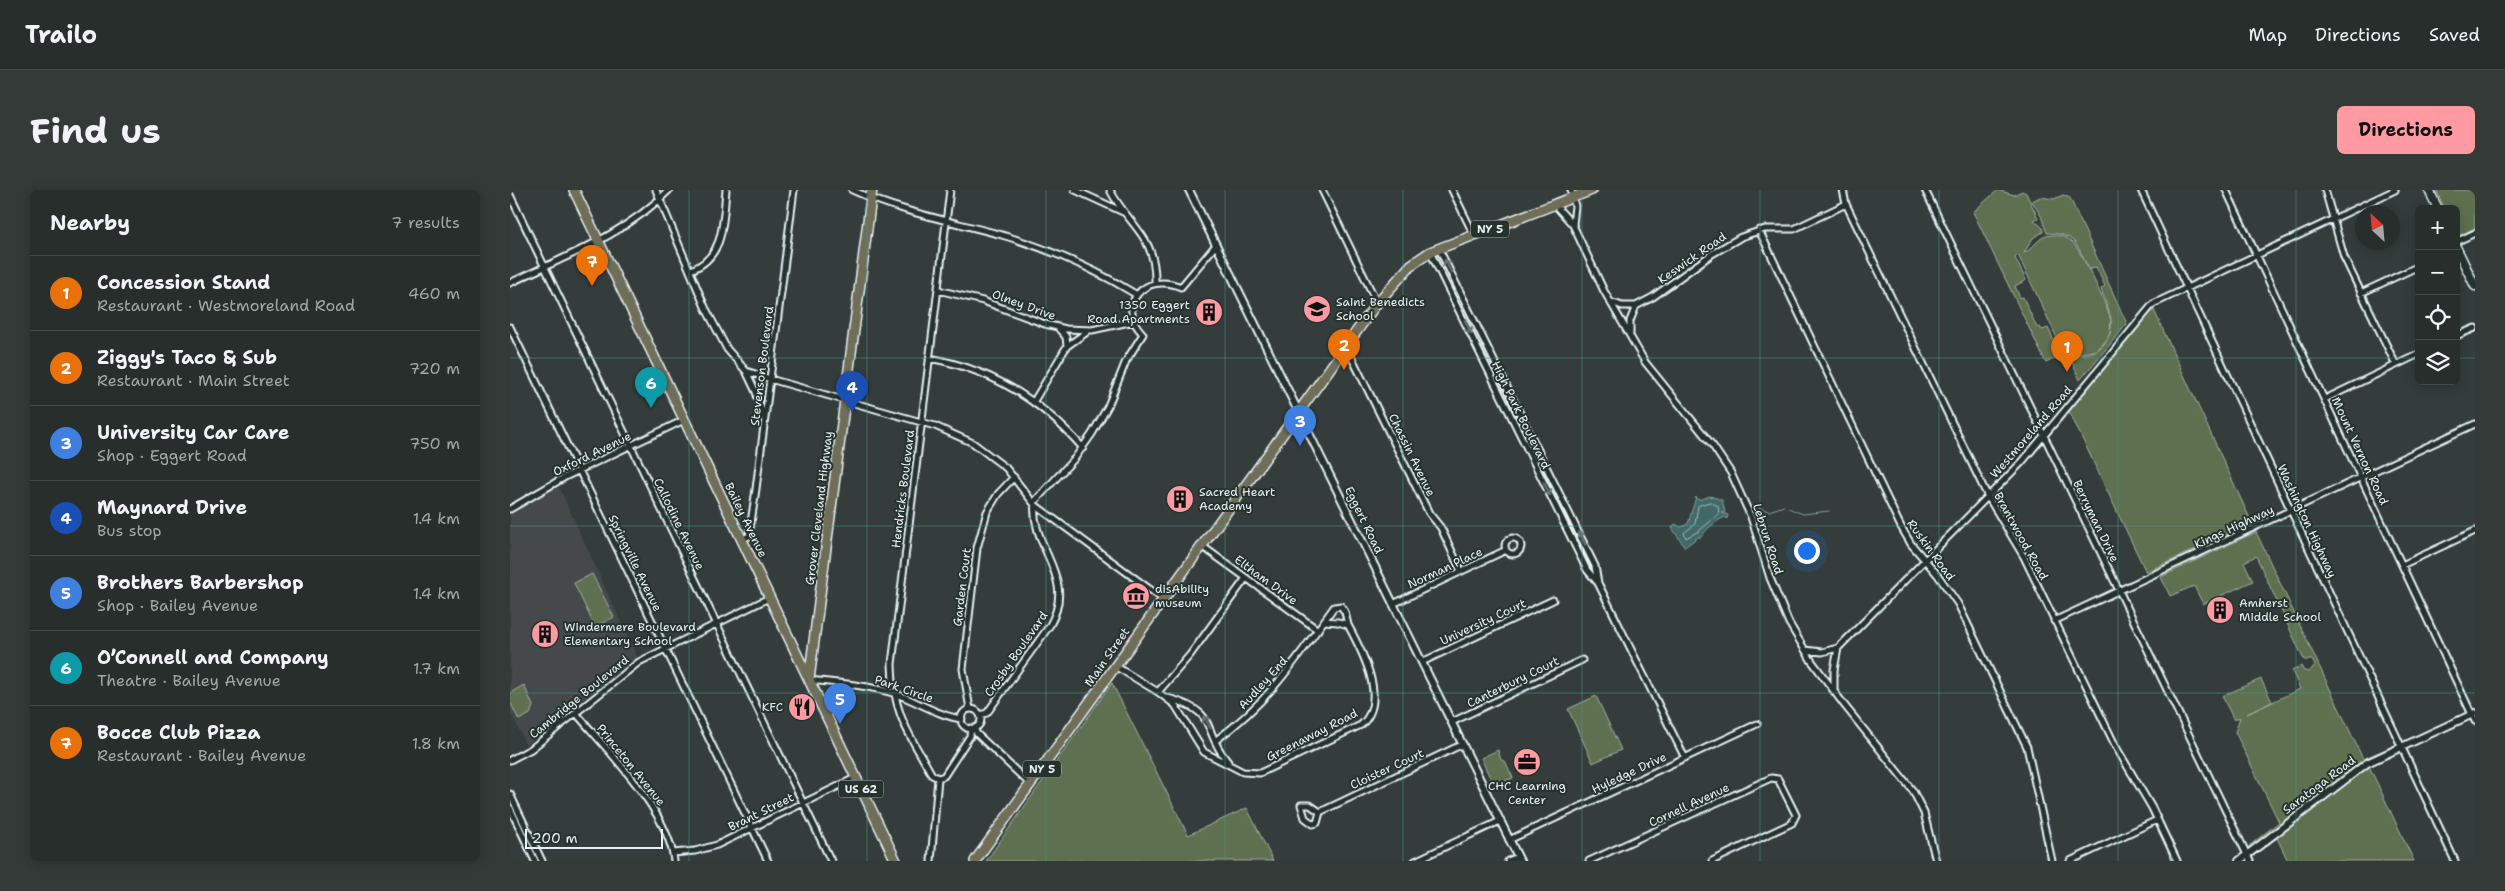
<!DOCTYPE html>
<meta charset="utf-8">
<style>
body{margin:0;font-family:"Shantell Sans",sans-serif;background:#333a38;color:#f1f3f6}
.controls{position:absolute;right:15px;top:15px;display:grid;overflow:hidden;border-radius:8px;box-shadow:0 2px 12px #0003}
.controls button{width:45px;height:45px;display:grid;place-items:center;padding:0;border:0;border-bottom:1px solid #434a48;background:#272e2c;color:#f1f3f6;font:25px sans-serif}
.compass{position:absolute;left:1845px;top:15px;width:45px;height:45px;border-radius:50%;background:#272e2c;box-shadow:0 2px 12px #0003;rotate:334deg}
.scale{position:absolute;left:15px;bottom:12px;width:138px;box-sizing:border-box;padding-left:5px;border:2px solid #e8f1f8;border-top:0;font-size:14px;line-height:18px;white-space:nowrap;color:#e8f1f8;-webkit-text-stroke:4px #26332d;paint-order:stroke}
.you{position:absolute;left:1296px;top:360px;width:18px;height:18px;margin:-12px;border:4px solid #fff;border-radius:50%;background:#1a73e8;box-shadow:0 0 0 8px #1a73e833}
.badge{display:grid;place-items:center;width:32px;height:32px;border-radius:50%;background:#ff9aa2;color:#fff;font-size:16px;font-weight:700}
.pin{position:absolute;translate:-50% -41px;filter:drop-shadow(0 1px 2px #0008)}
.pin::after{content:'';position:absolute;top:26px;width:18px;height:15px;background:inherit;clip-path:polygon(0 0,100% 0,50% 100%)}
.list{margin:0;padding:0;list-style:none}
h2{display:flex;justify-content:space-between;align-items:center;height:65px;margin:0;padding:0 20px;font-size:21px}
h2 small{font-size:16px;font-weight:400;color:#a4a8a9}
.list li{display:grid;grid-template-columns:32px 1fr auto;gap:15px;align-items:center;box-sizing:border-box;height:75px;padding:0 20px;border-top:1px solid #434a48}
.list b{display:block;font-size:19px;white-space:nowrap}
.list p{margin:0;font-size:16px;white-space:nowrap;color:#a4a8a9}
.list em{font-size:16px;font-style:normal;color:#a4a8a9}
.icon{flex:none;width:28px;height:28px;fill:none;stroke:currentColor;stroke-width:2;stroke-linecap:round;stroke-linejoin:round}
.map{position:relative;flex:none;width:1965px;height:671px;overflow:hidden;border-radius:8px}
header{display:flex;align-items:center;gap:30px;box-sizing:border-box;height:70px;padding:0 25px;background:#272e2c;border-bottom:1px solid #434a48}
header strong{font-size:24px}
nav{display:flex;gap:28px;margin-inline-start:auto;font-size:18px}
.intro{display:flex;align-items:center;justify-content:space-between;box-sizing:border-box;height:120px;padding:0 30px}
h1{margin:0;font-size:35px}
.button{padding:12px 22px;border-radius:8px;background:#ff9aa2;color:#111;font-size:18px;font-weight:700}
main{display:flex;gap:30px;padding:0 30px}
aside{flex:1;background:#272e2c;border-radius:8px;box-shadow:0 2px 12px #0003}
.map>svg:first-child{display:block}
</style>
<header>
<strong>Trailo</strong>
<nav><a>Map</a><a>Directions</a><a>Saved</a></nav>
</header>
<div class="intro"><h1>Find us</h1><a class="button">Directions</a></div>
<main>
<aside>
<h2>Nearby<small>7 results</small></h2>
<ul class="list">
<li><span class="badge" style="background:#e8710a">1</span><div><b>Concession Stand</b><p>Restaurant · Westmoreland Road</p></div><em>460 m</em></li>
<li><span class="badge" style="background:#e8710a">2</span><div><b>Ziggy's Taco &amp; Sub</b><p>Restaurant · Main Street</p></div><em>720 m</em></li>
<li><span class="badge" style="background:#3f7fe0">3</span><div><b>University Car Care</b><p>Shop · Eggert Road</p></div><em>750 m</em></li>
<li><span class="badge" style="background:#1a4fb4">4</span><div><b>Maynard Drive</b><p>Bus stop</p></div><em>1.4 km</em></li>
<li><span class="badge" style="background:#3f7fe0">5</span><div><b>Brothers Barbershop</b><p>Shop · Bailey Avenue</p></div><em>1.4 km</em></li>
<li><span class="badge" style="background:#0f9aa8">6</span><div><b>O’Connell and Company</b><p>Theatre · Bailey Avenue</p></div><em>1.7 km</em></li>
<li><span class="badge" style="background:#e8710a">7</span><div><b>Bocce Club Pizza</b><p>Restaurant · Bailey Avenue</p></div><em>1.8 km</em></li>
</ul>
</aside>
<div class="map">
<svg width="1965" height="671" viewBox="0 0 1965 671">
<rect width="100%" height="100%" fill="#343d3b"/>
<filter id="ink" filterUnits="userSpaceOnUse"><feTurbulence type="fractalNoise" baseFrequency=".02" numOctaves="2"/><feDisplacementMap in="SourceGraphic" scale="10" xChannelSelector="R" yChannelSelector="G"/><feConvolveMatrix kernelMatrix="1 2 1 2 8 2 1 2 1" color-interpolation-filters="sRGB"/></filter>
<g filter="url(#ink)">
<path fill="#454a4b" d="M48,295L127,467L16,555L0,520V324Z"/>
<path fill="#5e6f51" stroke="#a3b0a4" d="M1488,0L1504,5L1512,1L1516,3L1528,28L1524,30L1533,38V42L1523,48L1514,63C1525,58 1528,45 1542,45C1550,45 1557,47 1563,53C1571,60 1600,121 1601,132C1602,139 1599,147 1594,153C1584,166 1569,160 1556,167L1508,65L1505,68L1516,90L1505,96L1510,108L1513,107L1527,138L1530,137L1532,140L1538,138L1551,165L1536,173L1463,22Z
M1926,0H1965V38L1948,46L1946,19H1935Z
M1553,5L1560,8L1617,134L1570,190L1561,170L1567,164H1576L1588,160L1595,153L1600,144L1601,128L1591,99L1595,96L1586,77L1579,80C1568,58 1567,43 1537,43L1531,26L1522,11L1530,7L1544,9Z
M1643,118L1742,333L1636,382L1559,221L1638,121Z
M1746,342L1853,569L1885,555L1852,572L1740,658L1739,656L1769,632L1725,542L1730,527L1724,530L1712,506L1751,489L1762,512L1737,524L1790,499L1782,481L1791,476L1794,481L1799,482L1805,475L1802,470H1794L1746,366L1734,372L1743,391L1693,414L1684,396L1660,406L1651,387Z
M82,384L104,427L85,437L64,393Z
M602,493L678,645L737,618L763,671H476Z
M14,495L23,516L20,524L9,530L0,512V503Z
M1086,506L1111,560L1083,573L1058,519Z
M988,560L991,570L995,571L1003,588L988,594L981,590L971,568Z
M1859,576L1904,671H1778L1767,648L1742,667Z"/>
<path fill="#436767" stroke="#859ea1" d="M1200,306L1212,310L1215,322L1212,323L1218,325L1217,329L1215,327C1204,332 1197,339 1191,347H1188L1175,357L1162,338L1165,334L1171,337L1178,334L1186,307L1189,310Z"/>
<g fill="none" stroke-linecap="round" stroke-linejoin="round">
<path stroke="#a6babe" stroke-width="1" d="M1200,312L1208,316L1209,324L1189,341L1176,348L1174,343L1185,334L1188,316Z"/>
<path stroke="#859ea1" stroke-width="1" d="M1245,317L1259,321L1274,316
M1278,318L1293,324L1319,321"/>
<g stroke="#e8f1f8" stroke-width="9">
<path id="minor" d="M146,0L195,117L217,159L236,181L260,189L425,236L463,253L496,278L525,315L653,409
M342,0C390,22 441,31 492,45C539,59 585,79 627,105
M565,0L613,22
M600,0C619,37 646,45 645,92
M812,0L867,113
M942,0L964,45
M1061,0L1065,16L1063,35
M1333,0L1336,14L1478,307L1514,367L1606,557L1642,618L1667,671
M1415,0L1740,671
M1631,0L1945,671
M1716,0L1965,531
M1815,0L1834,67L1886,175
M0,5L321,671
M1045,15L1063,35L1094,101L1135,172L1203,256L1221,283L1241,327L1260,388L1279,433L1301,470L1335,516L1403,601L1414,623L1426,671
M1249,40L1390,335L1401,354L1427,384L1448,414L1517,557L1542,671
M1946,52L1965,43
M929,59L1085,376L1088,393
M920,62L1077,380L1088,393L1175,568
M181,80C215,67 213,31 216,0
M0,93C56,66 115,45 159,0
M428,100L473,111L535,134L556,139L582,140L624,131
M1851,103L1909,76
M1101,112L1112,116H1126L1143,107L1202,64L1231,47L1255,39H1284L1336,14
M0,137L258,671
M549,139L556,147L557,156
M1120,144V131L1126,116
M1946,146L1965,138
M836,156L919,323L931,338L951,381
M419,168C481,179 532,211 573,258
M236,181L246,202L254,229
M1815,209L1909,164
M524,211L557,156L577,142
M0,319L55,287L174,230
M995 356a8 8 0 1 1 16 0a8 8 0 1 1-16 0Z
M231,350L239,346L246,299L284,0
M692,356L808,440
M1892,375L1965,341
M883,414L996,360
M814,431L824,417L831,416L835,422L838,435
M1544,431L1965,234
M1295,460L1312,462L1328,458L1512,272L1643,114L1885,0
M912,472L1043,410
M605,476L648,502L665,515L694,562L733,582L750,583L851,535C879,511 852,461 838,435L828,432L814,431C779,480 754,515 705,551
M299,490C327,493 356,495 383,503C406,510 428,526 452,529
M1324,501V480L1328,458
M648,502L680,465L736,388
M658,508C711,523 690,539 718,572
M460,519L453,479L467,358L477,322L488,304L504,287
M451 529a10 10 0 1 1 20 0a10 10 0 1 1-20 0Z
M66,523C98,561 159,622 164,671
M470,525L477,523L540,435C568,386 519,358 525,311L565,268L582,244L598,216L616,171L633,144C605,116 634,81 671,97L706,55
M942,532L1072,470
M464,538L467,544L521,595
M0,570L21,559L129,472L259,408
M428,588L422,585C399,543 383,525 382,474L440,0
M428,588L434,586L460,546L461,538
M0,604L32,671
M0,618L25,671
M810,622L800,615H791L795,628L803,634L807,633L810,622L953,554
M999,650L1247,534
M163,663L185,661L207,655L345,588
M421,671L428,588
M905,671L990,631
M998,671L1008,667
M1079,671L1261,588L1268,589L1286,625L1282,633L1202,671
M1560,671L1647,630"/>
</g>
<g stroke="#e8f1f8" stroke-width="10">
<path id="tertiary" d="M679,0L1010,671
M1729,671L1857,573L1965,523"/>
</g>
<g stroke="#e8f1f8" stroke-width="11">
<path id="secondary" d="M1919,0L1928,19
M1946,57L1965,96"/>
</g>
<g stroke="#e8f1f8" stroke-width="12">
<path id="primary" d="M64,0L386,671
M299,490L362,0
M465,671L867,113L901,75L920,62L1082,0"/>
</g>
<use href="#minor" stroke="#26332d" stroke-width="5"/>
<use href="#tertiary" stroke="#26332d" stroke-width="6"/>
<use href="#secondary" stroke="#26332d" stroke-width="8"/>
<use href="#primary" stroke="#706e59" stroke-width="9"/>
</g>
<defs><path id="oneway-shaft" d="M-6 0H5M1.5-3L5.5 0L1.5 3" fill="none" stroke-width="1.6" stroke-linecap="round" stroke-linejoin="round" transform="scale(1.25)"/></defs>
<g stroke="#6a7674">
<use href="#oneway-shaft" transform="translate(938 76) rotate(-116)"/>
<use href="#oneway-shaft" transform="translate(958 137) rotate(64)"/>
<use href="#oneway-shaft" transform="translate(1037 299) rotate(63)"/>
<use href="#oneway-shaft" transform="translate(1072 348) rotate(-116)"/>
<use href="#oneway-shaft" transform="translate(697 532) rotate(-119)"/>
</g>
</g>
<path fill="none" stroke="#459590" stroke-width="1" stroke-opacity="0.55" d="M179,0V671M357,0V671M536,0V671M715,0V671M893,0V671M1072,0V671M1250,0V671M1429,0V671M1608,0V671M1786,0V671M0,168H1909M1946,168H1965M0,336H1965M0,503H1965"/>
<defs>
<g id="school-disc" transform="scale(1.4375)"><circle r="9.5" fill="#ff9aa2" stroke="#26332d"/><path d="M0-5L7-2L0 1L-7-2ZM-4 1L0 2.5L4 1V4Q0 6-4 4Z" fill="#111"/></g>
<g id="building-disc" transform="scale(1.4375)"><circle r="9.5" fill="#ff9aa2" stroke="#26332d"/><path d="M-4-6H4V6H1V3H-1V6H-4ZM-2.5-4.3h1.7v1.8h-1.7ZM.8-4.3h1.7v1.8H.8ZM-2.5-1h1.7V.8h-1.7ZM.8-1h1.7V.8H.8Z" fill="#111"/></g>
<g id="museum-disc" transform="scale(1.4375)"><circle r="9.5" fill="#ff9aa2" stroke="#26332d"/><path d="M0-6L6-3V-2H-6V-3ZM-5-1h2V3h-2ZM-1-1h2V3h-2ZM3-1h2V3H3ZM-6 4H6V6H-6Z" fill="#111"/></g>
<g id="restaurant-disc" transform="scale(1.4375)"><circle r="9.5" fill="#ff9aa2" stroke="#26332d"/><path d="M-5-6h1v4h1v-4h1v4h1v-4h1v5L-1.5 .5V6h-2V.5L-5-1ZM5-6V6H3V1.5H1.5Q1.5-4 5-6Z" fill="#111"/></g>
<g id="office-disc" transform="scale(1.4375)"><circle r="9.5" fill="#ff9aa2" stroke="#26332d"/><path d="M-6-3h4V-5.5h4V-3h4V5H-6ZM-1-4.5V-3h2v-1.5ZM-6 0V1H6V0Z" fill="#111"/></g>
</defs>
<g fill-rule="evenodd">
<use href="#school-disc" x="807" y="119"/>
<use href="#building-disc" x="699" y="122"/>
<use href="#building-disc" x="670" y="309"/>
<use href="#museum-disc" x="626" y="406"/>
<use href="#building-disc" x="1710" y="420"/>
<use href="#building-disc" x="35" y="444"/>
<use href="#restaurant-disc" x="292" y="517"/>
<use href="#office-disc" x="1017" y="572"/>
</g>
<g text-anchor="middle" stroke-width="4" stroke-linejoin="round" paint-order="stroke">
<g fill="#26332d" stroke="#aeb8bb" stroke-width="1">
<rect x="961" y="30.5" width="38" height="17" rx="4"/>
<rect x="513" y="570.5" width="38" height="17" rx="4"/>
<rect x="328.5" y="590.5" width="45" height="17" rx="4"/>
</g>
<g font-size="11" font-weight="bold" fill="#e8f1f8">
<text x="980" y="43">NY 5</text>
<text x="532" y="583">NY 5</text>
<text x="351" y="603">US 62</text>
</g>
<g font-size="12" fill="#e8f1f8" stroke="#26332d">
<text transform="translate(1182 68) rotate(-35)" y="4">Keswick Road</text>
<text transform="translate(514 115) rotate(20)" y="4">Olney Drive</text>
<text transform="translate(252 176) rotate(-83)" y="4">Stevenson Boulevard</text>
<text transform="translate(1011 225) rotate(64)" y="4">High Park Boulevard</text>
<text transform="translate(1521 242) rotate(-49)" y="4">Westmoreland Road</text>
<text transform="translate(1850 261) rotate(65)" y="4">Mount Vernon Road</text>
<text transform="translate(82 264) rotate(-26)" y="4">Oxford Avenue</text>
<text transform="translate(902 265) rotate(64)" y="4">Chassin Avenue</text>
<text transform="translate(393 299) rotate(-83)" y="4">Hendricks Boulevard</text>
<text transform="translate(309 318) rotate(-83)" y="4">Grover Cleveland Highway</text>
<text transform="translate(236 330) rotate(64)" y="4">Bailey Avenue</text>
<text transform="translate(854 330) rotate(64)" y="4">Eggert Road</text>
<text transform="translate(1586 331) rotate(64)" y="4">Berryman Drive</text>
<text transform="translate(1797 331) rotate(65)" y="4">Washington Highway</text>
<text transform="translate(169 334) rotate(64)" y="4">Callodine Avenue</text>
<text transform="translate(1724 337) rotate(-25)" y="4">Kings Highway</text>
<text transform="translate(1511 346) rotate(61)" y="4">Brantwood Road</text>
<text transform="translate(1258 349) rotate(72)" y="4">Lebrun Road</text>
<text transform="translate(1421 360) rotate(54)" y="4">Ruskin Road</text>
<text transform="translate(125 373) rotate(64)" y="4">Springville Avenue</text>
<text transform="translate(935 378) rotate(-25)" y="4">Norman Place</text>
<text transform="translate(756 390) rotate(36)" y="4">Eltham Drive</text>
<text transform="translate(452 397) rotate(-83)" y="4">Garden Court</text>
<text transform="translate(973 432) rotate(-25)" y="4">University Court</text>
<text transform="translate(506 464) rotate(-55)" y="4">Crosby Boulevard</text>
<text transform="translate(597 467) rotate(-55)" y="4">Main Street</text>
<text transform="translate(1003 492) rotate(-26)" y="4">Canterbury Court</text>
<text transform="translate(753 493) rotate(-48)" y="4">Audley End</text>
<text transform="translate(394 499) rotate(19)" y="4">Park Circle</text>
<text transform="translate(69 507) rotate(-39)" y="4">Cambridge Boulevard</text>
<text transform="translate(802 545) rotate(-27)" y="4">Greenaway Road</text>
<text transform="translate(121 575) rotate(51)" y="4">Princeton Avenue</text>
<text transform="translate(877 579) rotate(-25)" y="4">Cloister Court</text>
<text transform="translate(1119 583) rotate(-25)" y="4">Hyledge Drive</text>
<text transform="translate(1809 595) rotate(-37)" y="4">Saratoga Road</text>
<text transform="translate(1179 615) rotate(-25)" y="4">Cornell Avenue</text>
<text transform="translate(251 622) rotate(-26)" y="4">Brant Street</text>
</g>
<g font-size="12" fill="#e8f1f8" stroke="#26332d" text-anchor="start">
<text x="826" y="116">Saint Benedicts<tspan x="826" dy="14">School</tspan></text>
<text x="680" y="119" text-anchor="end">1350 Eggert<tspan x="680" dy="14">Road Apartments</tspan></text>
<text x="689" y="306">Sacred Heart<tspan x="689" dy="14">Academy</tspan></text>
<text x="645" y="403">disAbility<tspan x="645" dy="14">museum</tspan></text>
<text x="1729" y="417">Amherst<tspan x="1729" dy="14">Middle School</tspan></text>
<text x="54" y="441">Windermere Boulevard<tspan x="54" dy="14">Elementary School</tspan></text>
<text x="273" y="521" text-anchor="end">KFC</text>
<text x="1017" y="600" text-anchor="middle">CHC Learning<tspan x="1017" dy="14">Center</tspan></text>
</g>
</g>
</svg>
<div class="controls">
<button>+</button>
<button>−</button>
<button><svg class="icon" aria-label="locate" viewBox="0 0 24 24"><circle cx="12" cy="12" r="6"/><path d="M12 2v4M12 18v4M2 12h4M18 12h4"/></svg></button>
<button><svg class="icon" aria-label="layers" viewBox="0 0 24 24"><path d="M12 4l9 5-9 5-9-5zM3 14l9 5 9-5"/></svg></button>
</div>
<svg class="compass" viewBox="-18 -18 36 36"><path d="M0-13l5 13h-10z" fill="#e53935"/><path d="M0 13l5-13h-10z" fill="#a4a8a9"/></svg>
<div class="scale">200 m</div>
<div class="you"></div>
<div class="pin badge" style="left:1557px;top:182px;background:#e8710a">1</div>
<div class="pin badge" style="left:834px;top:180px;background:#e8710a">2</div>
<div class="pin badge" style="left:790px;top:256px;background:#3f7fe0">3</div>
<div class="pin badge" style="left:342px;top:222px;background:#1a4fb4">4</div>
<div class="pin badge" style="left:330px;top:534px;background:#3f7fe0">5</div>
<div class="pin badge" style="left:141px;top:218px;background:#0f9aa8">6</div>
<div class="pin badge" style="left:82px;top:96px;background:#e8710a">7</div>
</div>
</main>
